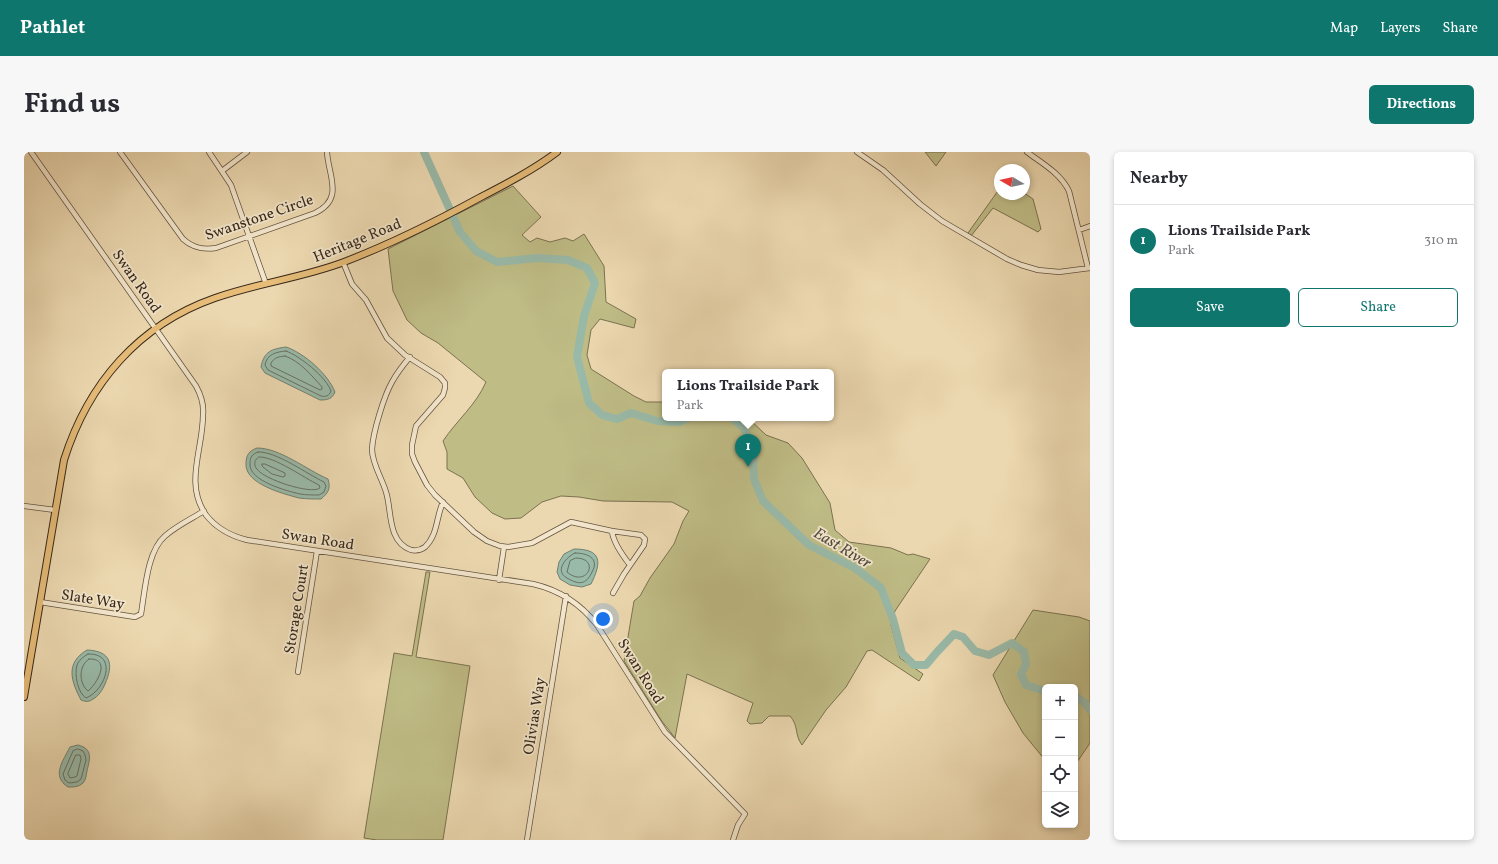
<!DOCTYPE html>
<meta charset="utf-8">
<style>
body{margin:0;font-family:Vollkorn,serif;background:#f7f7f7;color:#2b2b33}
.controls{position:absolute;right:12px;bottom:12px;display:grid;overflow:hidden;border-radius:6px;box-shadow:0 2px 6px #0003}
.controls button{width:36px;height:36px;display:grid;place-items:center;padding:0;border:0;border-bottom:1px solid #e1e1e2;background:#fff;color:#2b2b33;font:20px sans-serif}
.compass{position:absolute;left:970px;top:12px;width:36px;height:36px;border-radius:50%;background:#fff;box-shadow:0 2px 6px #0003;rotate:279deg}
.you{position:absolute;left:579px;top:467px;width:14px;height:14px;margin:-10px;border:3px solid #fff;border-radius:50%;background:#1a73e8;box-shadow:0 0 0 6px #1a73e833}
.badge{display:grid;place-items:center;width:26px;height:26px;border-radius:50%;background:#0f766e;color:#fff;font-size:13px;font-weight:700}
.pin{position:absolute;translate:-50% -33px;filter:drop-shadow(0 1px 2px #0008)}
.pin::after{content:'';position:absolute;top:21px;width:14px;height:12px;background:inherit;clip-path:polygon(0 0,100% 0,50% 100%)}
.popup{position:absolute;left:638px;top:217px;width:172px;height:52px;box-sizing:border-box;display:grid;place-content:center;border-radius:6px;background:#fff;filter:drop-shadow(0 1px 3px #0005);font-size:13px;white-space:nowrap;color:#7c7c81}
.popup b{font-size:15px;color:#2b2b33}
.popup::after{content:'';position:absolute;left:50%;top:100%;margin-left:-8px;border:8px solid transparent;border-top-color:#fff}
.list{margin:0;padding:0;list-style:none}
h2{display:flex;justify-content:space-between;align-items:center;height:52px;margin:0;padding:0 16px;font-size:17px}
h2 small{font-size:13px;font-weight:400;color:#7c7c81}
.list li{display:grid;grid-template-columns:26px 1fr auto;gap:12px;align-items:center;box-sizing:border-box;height:72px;padding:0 16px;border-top:1px solid #e1e1e2}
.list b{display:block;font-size:15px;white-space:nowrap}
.list p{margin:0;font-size:13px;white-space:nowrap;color:#7c7c81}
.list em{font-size:13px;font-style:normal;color:#7c7c81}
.actions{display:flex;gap:8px;padding:12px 16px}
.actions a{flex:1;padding:9px 0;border:1px solid #0f766e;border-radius:6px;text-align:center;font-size:14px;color:#0f766e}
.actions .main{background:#0f766e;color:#fff}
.icon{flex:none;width:22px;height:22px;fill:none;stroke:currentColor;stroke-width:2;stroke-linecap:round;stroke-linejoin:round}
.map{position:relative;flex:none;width:1066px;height:688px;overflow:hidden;border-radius:6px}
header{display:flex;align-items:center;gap:24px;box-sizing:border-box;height:56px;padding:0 20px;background:#0f766e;color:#fff}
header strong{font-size:19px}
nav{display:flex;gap:22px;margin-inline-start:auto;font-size:14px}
.intro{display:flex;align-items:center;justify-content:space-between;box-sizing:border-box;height:96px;padding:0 24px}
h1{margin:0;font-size:28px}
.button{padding:10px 18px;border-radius:6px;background:#0f766e;color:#fff;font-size:14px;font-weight:700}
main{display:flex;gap:24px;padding:0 24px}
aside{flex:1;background:#fff;border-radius:6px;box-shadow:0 2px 6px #0003}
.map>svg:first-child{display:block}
</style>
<header>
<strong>Pathlet</strong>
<nav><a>Map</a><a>Layers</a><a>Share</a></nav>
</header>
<div class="intro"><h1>Find us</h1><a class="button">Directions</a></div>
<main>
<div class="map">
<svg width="1066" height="688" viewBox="0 0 1066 688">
<rect width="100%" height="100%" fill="#ecd8b0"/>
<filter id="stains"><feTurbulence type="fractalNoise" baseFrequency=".005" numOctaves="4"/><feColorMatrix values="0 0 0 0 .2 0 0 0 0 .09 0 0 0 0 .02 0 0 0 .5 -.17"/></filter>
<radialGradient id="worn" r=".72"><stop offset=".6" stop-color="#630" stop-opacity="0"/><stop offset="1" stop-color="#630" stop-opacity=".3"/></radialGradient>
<path fill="#bfbc86" stroke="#7b7250" d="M901,0H922L912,14Z
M489,34L517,65L498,83L506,90L513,86L526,90L541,86L549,89L560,82L580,114L582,150L612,167L610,176L576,167L567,178L563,203L567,217L610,244L622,250H641V266H724L742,283L764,291L778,306L806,351L811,378L825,390L867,396L884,403L889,402L906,407L871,459L867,473L876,506L899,522L895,529L848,498L843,499L822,535L802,558L778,593C770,582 775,574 766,564H745L738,571L726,572L723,569L729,551L663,522L651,586L637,568L600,509L610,449L616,444L626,426L650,392L659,369L665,359L648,350L579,349L555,345L537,344L518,350L497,366L481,367L468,361L451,345L439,326L423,317V300L419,289C433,268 452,253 462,230L414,191L397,181L383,168L369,139L364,97Z
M976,36V42L1000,41L1009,47L1017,77L1014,80L969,56L947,84L944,81Z
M402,420H406L392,505L446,514L419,688H353L340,686L370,501L388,504Z
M1009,458L1055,465L1066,469V591L1051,613V535H1021V608L999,581L981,550L969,523Z"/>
<path fill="#99baa9" stroke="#728070" d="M262,195C280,201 304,222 311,240C308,247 304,248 296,248L241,221L237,215C240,199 248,197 262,195Z
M233,296C256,296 283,318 304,327C307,337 304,341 297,347C290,347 282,347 275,346C260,342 221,332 222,312C222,303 225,299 233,296Z
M550,397C578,397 578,410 567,432L558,435L546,433L536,427L533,420L535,410L540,402Z
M63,498C87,499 90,512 81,532C79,537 74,545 69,547C65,550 62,550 57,548C47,529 41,511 63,498Z
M54,593C69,597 66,606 63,619C62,623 62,628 59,631C55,635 50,635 44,635C27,624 39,609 46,595Z"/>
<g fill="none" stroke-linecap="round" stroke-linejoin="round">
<path stroke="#687162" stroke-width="1" d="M262,199C276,204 302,225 307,239C305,244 302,245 297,244L244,218L241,213C243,202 252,200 262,199Z
M261,204C276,209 288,224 298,235V237L296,238L247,214V211C251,205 254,205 261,204Z
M234,300C252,299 283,322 300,330L302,334L300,340L295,343C289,343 282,343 276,342C263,339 225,329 226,312C226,305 228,302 234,300Z
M235,305C250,304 280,326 295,333L296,336C287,343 239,327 233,317C230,314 231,312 231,309Z
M238,312H241L261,321V324L259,325L248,322L239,315Z
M551,401C563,401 576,406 568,420C562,433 555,433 543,426C530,419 542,405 551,401Z
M552,406C577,406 563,437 543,420L546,409Z
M64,502C95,501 81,539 62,546C54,541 50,523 53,513C55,508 59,505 64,502Z
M65,507C88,506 73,532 64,539C55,532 54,514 65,507Z
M54,597L59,599L61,603L62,608L57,627L53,630L45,631L41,628L39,622L49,599Z
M52,603H56L57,607L53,624L51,625L46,626L44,622Z"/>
<path stroke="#99baa9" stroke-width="8" d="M400,0L436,80L452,99L473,110L513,106L544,108L563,116L571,131L560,164L553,205L565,251L578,263L593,267L607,261L633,269L655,270L664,266
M708,266L719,275L729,294L730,327L739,349L785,393L831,416L857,436L869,467L878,501L890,513H902L913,500L930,482L939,485L951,499L965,503L988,491L1000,500L1002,512L997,522L1002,533L1021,539
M1051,544L1060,550L1066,558"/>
<g stroke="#645440" stroke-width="6">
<path id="minor" d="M7,0L172,234C177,243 180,253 179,263C179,298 160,331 182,363C193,377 207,384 223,388L509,432C535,438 556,451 573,473L641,580L721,662L714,673L709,688
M96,0L159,87C169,96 179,98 192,96L291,61C321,47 304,23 303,0
M185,0L207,33L242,132
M833,0L859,18L896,52L918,69L983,107L997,113L1014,118L1035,120L1066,116
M1003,0C1019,12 1036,21 1045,39L1064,116
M198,19L223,0
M1055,78L1066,74
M319,110L328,132L342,148L363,186L381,203L416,225L421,231V236L419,243L392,274L388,293V302L391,310L403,333L411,343L450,380L463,389L476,394L484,395L508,391L547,370L588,379L617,383L621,387L620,393L600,422L589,441
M386,205C379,213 373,221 368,230C360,244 349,280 348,297C348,312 358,326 362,340C368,358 363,390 387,398C392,399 397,398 401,395C414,383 412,365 419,350
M0,354L31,358
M588,379C589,390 599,404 606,413
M475,428L480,395
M16,450L111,465L117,462C121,439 123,399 141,384C152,374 167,367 180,359
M274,520L293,399
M503,688L542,444"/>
</g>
<g stroke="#37281a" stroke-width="8">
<path id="major" d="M0,545L40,308C64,232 114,173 191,146C233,131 278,126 320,110C367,92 411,70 455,46C482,32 509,18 533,0"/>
</g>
<use href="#minor" stroke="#f3e6cc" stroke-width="4.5"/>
<use href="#major" stroke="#e6bc78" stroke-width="6"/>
</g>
<g text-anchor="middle" stroke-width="3.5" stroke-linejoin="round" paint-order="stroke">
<g font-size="15" fill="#37281a" stroke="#f3e6cc">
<text transform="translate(235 65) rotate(-19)" y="5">Swanstone Circle</text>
<text transform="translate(333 88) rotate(-22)" y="5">Heritage Road</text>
<text transform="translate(113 129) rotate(55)" y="5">Swan Road</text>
<text transform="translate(294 387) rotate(9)" y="5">Swan Road</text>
<text transform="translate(69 447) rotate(9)" y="5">Slate Way</text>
<text transform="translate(272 457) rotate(-81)" y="5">Storage Court</text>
<text transform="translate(617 519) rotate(58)" y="5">Swan Road</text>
<text transform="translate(510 564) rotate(-81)" y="5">Olivias Way</text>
</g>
<g font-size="16" font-style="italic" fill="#504c3e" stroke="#f3e6cc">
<text transform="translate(819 395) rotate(31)" y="6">East River</text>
</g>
</g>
<rect width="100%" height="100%" filter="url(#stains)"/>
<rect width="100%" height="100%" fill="url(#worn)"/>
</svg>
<div class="controls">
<button>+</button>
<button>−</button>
<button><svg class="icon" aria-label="locate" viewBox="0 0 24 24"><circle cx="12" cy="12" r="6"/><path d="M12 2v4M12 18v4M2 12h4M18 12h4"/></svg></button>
<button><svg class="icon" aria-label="layers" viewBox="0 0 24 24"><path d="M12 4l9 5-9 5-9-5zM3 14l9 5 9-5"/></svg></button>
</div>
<svg class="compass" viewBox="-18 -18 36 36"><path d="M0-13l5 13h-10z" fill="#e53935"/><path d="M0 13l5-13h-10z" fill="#7c7c81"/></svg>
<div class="you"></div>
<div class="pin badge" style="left:724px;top:315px">1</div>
<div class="popup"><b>Lions Trailside Park</b>Park</div>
</div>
<aside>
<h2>Nearby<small></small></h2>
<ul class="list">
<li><span class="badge">1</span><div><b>Lions Trailside Park</b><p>Park</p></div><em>310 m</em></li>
</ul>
<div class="actions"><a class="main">Save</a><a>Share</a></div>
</aside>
</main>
